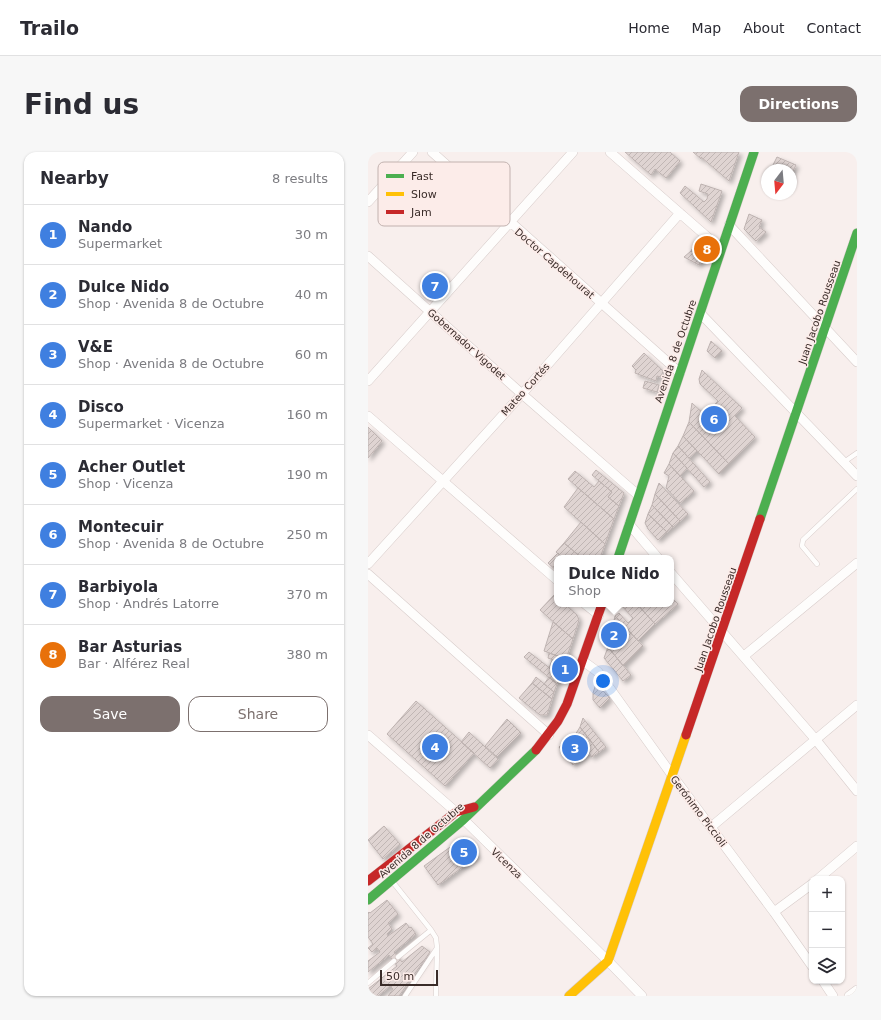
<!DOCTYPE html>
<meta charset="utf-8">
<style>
body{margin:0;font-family:"DejaVu Sans",sans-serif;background:#f7f7f7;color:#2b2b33}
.controls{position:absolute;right:12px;bottom:12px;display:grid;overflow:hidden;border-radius:8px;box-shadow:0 1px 3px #0004}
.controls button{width:36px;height:36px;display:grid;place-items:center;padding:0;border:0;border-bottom:1px solid #e1e1e2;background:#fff;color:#2b2b33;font:20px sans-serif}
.compass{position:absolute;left:393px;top:12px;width:36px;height:36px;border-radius:50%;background:#fff;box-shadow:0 1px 3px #0004;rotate:196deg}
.scale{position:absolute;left:12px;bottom:10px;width:58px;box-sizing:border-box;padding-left:4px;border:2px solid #3a2c29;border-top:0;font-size:11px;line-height:14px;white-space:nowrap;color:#3a2c29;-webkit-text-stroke:3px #fcece9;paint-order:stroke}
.you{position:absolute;left:235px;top:529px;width:14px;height:14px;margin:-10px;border:3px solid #fff;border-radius:50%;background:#1a73e8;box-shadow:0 0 0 6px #1a73e833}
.badge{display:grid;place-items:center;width:26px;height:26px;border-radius:50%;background:#7c706e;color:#fff;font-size:13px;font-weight:700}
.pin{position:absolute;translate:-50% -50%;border:2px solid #fff;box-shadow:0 1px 4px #0006}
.popup{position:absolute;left:186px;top:403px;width:120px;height:52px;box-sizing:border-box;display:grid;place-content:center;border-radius:8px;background:#fff;filter:drop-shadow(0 1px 3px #0005);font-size:13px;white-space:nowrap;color:#7c7c81}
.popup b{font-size:15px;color:#2b2b33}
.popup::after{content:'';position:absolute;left:50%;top:100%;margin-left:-8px;border:8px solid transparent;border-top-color:#fff}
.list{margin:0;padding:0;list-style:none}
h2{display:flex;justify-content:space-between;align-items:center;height:52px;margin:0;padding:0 16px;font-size:17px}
h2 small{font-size:13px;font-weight:400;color:#7c7c81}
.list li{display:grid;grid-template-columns:26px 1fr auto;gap:12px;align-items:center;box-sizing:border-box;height:60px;padding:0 16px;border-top:1px solid #e1e1e2}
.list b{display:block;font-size:15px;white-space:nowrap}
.list p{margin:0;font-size:13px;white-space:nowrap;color:#7c7c81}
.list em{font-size:13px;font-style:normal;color:#7c7c81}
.actions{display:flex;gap:8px;padding:12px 16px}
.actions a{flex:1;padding:9px 0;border:1px solid #7c706e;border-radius:12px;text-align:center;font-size:14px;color:#7c706e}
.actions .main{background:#7c706e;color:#fff}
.icon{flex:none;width:22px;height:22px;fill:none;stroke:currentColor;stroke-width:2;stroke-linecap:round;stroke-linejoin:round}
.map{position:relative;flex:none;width:489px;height:844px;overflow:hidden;border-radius:12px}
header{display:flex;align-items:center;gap:24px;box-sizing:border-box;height:56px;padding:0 20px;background:#fff;border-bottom:1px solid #e1e1e2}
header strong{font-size:19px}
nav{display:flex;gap:22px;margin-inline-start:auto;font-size:14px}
.intro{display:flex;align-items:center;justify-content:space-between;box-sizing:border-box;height:96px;padding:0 24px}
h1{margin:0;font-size:28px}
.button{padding:10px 18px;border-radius:12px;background:#7c706e;color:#fff;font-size:14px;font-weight:700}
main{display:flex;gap:24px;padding:0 24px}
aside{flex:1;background:#fff;border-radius:12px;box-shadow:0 1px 3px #0004}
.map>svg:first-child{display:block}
</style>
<header>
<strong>Trailo</strong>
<nav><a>Home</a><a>Map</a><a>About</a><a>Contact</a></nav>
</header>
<div class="intro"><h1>Find us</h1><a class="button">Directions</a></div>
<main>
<aside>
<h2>Nearby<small>8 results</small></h2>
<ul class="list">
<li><span class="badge" style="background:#3f7fe0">1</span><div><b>Nando</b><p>Supermarket</p></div><em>30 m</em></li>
<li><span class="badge" style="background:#3f7fe0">2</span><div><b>Dulce Nido</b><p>Shop · Avenida 8 de Octubre</p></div><em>40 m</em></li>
<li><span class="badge" style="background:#3f7fe0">3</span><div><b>V&amp;E</b><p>Shop · Avenida 8 de Octubre</p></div><em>60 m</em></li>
<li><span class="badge" style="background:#3f7fe0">4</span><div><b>Disco</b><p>Supermarket · Vicenza</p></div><em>160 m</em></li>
<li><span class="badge" style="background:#3f7fe0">5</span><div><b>Acher Outlet</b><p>Shop · Vicenza</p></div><em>190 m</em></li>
<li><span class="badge" style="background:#3f7fe0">6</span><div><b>Montecuir</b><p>Shop · Avenida 8 de Octubre</p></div><em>250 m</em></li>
<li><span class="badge" style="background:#3f7fe0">7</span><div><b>Barbiyola</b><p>Shop · Andrés Latorre</p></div><em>370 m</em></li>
<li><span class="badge" style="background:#e8710a">8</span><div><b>Bar Asturias</b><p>Bar · Alférez Real</p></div><em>380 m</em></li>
</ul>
<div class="actions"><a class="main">Save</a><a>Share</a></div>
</aside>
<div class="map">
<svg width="489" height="844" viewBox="0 0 489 844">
<defs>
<pattern id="building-hatch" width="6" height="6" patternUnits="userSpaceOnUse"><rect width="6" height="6" fill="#dfd4d2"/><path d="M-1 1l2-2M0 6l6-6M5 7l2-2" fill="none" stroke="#c0b6b4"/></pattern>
<filter id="shadow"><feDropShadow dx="3" dy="3" stdDeviation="2" flood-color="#0004"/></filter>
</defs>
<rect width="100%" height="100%" fill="#f8efed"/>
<path fill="url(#building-hatch)" stroke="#beb3b1" filter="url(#shadow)" d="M257,0H302L312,9L298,26L287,17L283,23Z
M325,0H371L361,29L333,5V7Z
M409,5L428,13L424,21L423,18H416L405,13Z
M333,32L354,39L343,70L312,41L317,34L336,50L339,47L340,42L331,39Z
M381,62L394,68L391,75L398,80L388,89L376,77Z
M327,92L338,97L335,105L323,99Z
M323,99L335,105L331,113L316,105Z
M68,120L82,132L70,145H63L53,137Z
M343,189L354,199L347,206L339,199Z
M276,201L295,219L293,225L289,224L288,229L267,221L268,218L264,214Z
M334,218L374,256L367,264L387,285L361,312L321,270L324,251L337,263L350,249L332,232L331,227Z
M277,229L291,233L289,240L275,236Z
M321,270L361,312L351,322L315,284Z
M0,275L14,289L0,306Z
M315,284L329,299L321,306L310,294Z
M310,294L342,330L336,335L305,301Z
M305,301L319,316L312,324L301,312Z
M301,312L326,339L312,351L298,336L301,324L296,321Z
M228,318L256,341L251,354L240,345L244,340L224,323Z
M207,319L226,335L231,329L244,340L240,345L251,354L246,367L200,327Z
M291,331L320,362L312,369L287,342Z
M210,336L246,367L237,392L196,355Z
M287,342L312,369L305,375L284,353Z
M284,353L305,375L299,380L280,362Z
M280,362L299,380L290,388L280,377L277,371Z
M213,370L237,392L232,406H214L196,391Z
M196,391L214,406H195L188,400Z
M190,401L195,406H189V419L180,411Z
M187,442L189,444V452H197L209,463L211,468L205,487L172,458Z
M303,445L310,452L287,472L269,452H303Z
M252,452H269L287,472L270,489L247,464L251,461L260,471L265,466Z
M247,464L275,494L255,514L240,495Z
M185,470L205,487L198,507L176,499Z
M240,495L263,523L255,529L236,506Z
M161,500L192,524L189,532L156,505Z
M181,501L198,507L196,512L180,506Z
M184,508L196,512L192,524L181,516Z
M168,525L186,540L184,547L164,531Z
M181,525L189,532L186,540L176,532Z
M164,531L184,547L179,563H172L151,546Z
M228,532L242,546L232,556L225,548V541Z
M48,549L106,601L77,634L19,582Z
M215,566L238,595L231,600L212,575Z
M139,567L153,581L129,605L117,594Z
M212,575L231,600L224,605L207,583Z
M101,580L130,607L122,616L93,590Z
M207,583L221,601L205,613L191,595Z
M16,674L32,692L15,707L0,688Z
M96,685L110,704L70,733L56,714Z
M19,748L30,762L20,771L24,777L19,782L20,784L38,771L42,776L43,775L48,782L26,800L34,810L54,794L62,800L31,844H20L25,837L22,834L10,844H0V837L29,814L21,803L0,820V809L12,800L9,796L4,800L0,796L5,792L0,785V761L1,760L2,761Z"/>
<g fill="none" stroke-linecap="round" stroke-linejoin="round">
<g stroke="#d7ccca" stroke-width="5.5">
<path id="lane" d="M476,310L489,301
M449,412L434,394L435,388L489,337
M24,729L63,778L68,786L69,796L68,844
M30,805L63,778
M0,831L26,809
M37,844L69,796"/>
</g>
<g stroke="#d7ccca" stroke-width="10">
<path id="street" d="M64,0L312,221
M242,0L353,97
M0,50L45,0
M361,73L489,210
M0,104L154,242L270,343
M332,161L489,324
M0,229L205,0
M0,264L189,428
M261,372L290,406
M0,412L154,242L312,61
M303,421L448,588L489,639
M0,422L181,583
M217,452L231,463
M376,504L489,411
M215,509L230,520L304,623L406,760L444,814
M0,583L88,660L240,809L274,844
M343,675L489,553
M450,727L489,694
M406,760L444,732
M455,829L465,844
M481,844L489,838"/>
</g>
<g stroke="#d7ccca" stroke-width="10">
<path id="fast" d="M392,367L489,81
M250,406L386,0
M0,748L95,668L168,598"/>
</g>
<g stroke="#d7ccca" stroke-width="10">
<path id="slow" d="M201,844L240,809L318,583"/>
</g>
<g stroke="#d7ccca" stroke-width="10">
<path id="jam" d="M318,583L392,367
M168,598L190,569L199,552L234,452
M0,729L88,660L106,655"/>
</g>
<use href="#lane" stroke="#fefdfc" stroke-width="4.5"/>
<use href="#street" stroke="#fefdfc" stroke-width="9"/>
<use href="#fast" stroke="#4caf50" stroke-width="9"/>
<use href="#slow" stroke="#ffc107" stroke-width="9"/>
<use href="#jam" stroke="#c62828" stroke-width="9"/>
</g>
<g text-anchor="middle" stroke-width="3" stroke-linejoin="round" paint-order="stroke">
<g font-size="10" fill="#3a2c29" stroke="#fcece9">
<text transform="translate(187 111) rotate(41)" y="4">Doctor Capdehourat</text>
<text transform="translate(451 160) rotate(-71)" y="4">Juan Jacobo Rousseau</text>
<text transform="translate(99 192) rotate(42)" y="4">Gobernador Vigodet</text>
<text transform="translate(307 199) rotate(-71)" y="4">Avenida 8 de Octubre</text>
<text transform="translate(157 237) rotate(-48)" y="4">Mateo Cortés</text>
<text transform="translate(347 467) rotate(-71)" y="4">Juan Jacobo Rousseau</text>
<text transform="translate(331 659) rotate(53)" y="4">Gerónimo Piccioli</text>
<text transform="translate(53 688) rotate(-41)" y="4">Avenida 8 de Octubre</text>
<text transform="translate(139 711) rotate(44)" y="4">Vicenza</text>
</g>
</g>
<rect x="10" y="10" width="132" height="64" rx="6" fill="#fcece9" stroke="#c2b2af" stroke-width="1"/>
<rect x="18" y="22" width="18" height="4" fill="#4caf50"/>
<rect x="18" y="40" width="18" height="4" fill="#ffc107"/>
<rect x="18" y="58" width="18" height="4" fill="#c62828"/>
<g font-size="11" fill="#3a2c29">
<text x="43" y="28">Fast</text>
<text x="43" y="46">Slow</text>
<text x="43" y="64">Jam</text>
</g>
</svg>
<div class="controls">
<button>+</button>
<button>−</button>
<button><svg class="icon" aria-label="layers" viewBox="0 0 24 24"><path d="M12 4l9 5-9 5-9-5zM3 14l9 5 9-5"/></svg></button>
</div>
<svg class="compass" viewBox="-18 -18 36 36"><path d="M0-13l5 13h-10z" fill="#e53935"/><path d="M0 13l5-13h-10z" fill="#7c7c81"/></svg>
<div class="scale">50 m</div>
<div class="you"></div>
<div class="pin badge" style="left:197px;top:517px;background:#3f7fe0">1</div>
<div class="pin badge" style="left:246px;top:483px;background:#3f7fe0">2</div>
<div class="popup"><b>Dulce Nido</b>Shop</div>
<div class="pin badge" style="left:207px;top:596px;background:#3f7fe0">3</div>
<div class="pin badge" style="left:67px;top:595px;background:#3f7fe0">4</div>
<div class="pin badge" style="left:96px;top:700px;background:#3f7fe0">5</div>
<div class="pin badge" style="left:346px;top:267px;background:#3f7fe0">6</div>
<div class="pin badge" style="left:67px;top:134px;background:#3f7fe0">7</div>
<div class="pin badge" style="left:339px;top:97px;background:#e8710a">8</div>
</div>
</main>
